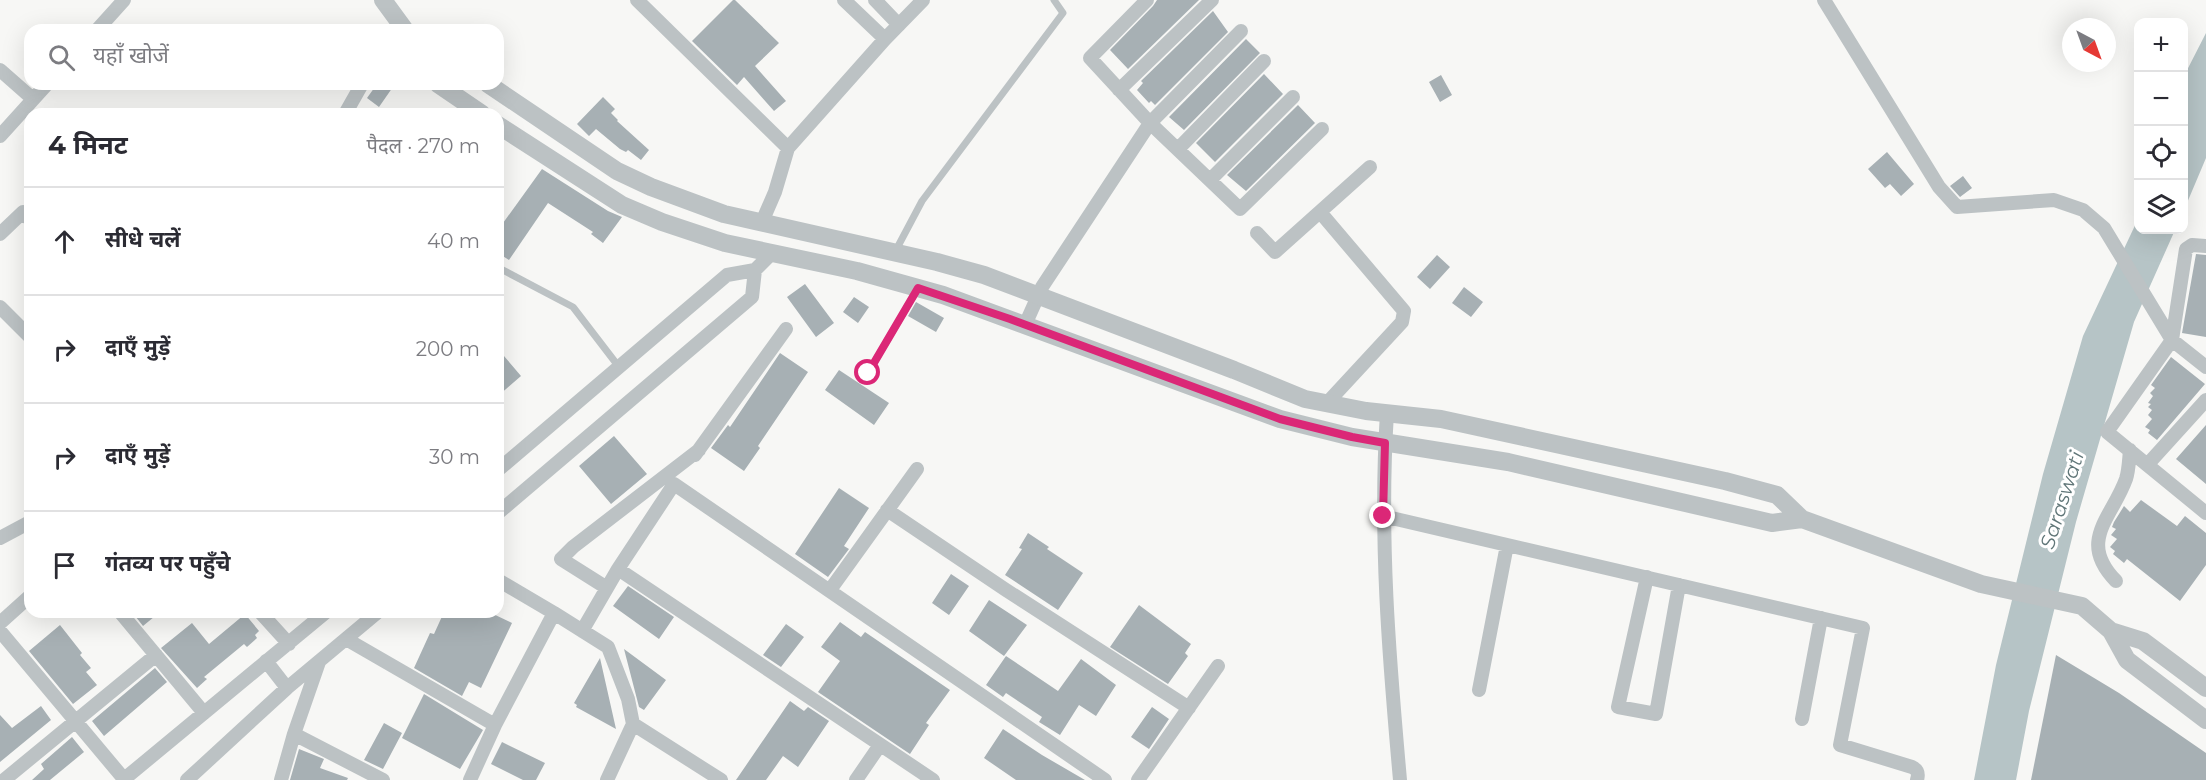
<!DOCTYPE html>
<html lang="hi">
<meta charset="utf-8">
<style>
body{margin:0;font-family:Montserrat,"Noto Sans Devanagari",sans-serif;background:#f7f7f7;color:#2b2b33}
.controls{position:absolute;right:18px;top:18px;display:grid;overflow:hidden;border-radius:12px;box-shadow:0 6px 24px #0002}
.controls button{width:54px;height:54px;display:grid;place-items:center;padding:0;border:0;border-bottom:2px solid #e1e1e2;background:#fff;color:#2b2b33;font:30px sans-serif}
.compass{position:absolute;left:2062px;top:18px;width:54px;height:54px;border-radius:50%;background:#fff;box-shadow:0 6px 24px #0002;rotate:139deg}
.stop{position:absolute;width:18px;height:18px;margin:-14px;border:4px solid #db2777;border-radius:50%;background:#fff}
.stop.end{background:#db2777;border-color:#fff;box-shadow:0 2px 6px #0008}
.list{margin:0;padding:0;list-style:none}
h2{display:flex;justify-content:space-between;align-items:center;height:78px;margin:0;padding:0 24px;font-size:26px}
h2 small{font-size:20px;font-weight:400;color:#7c7c81}
.list li{display:grid;grid-template-columns:39px 1fr auto;gap:18px;align-items:center;box-sizing:border-box;height:108px;padding:0 24px;border-top:2px solid #e1e1e2}
.list b{display:block;font-size:22px;white-space:nowrap}
.list em{font-size:20px;font-style:normal;color:#7c7c81}
.icon{flex:none;width:33px;height:33px;fill:none;stroke:currentColor;stroke-width:2;stroke-linecap:round;stroke-linejoin:round}
.map{position:relative;flex:none;width:2206px;height:780px;overflow:hidden}
.search{position:absolute;background:#fff;box-shadow:0 6px 24px #0002;left:24px;top:24px;width:480px;height:66px;display:flex;align-items:center;gap:15px;box-sizing:border-box;padding:0 21px;border-radius:18px;color:#7c7c81;font-size:22px}
.panel{position:absolute;background:#fff;box-shadow:0 6px 24px #0002;left:24px;top:108px;width:480px;height:510px;border-radius:18px}
.map>svg:first-child{display:block}
</style>
<div class="map">
<svg width="2206" height="780" viewBox="0 0 2206 780">
<rect width="100%" height="100%" fill="#f7f7f5"/>
<path fill="#b6c4c6" d="M2206,33V158L2184,210V76Z
M2138,219V230H2175L2134,322L2076,522L2029,711L2016,780H1974L1996,665L2043,474L2083,336Z"/>
<path fill="#a7b0b4" d="M733,0H735L779,43L755,66L786,101L774,111L744,77L737,85L692,41Z
M1157,0H1199L1128,69L1110,50L1153,6Z
M1213,11L1228,32L1155,105L1151,101L1149,103L1137,90L1143,83L1141,81Z
M1246,39L1260,53L1184,130L1169,117Z
M1264,74L1283,94L1215,162L1196,143Z
M1441,75L1452,95L1440,102L1429,82Z
M377,84H395L379,107L367,98Z
M603,97L615,109L611,113L618,120L617,121L649,150L641,160L628,150L626,152L620,149L596,129L589,136L577,124Z
M1298,105L1315,123L1246,191L1227,175Z
M1887,152L1914,184L1901,196L1890,184L1885,188L1868,169Z
M542,169L608,211L622,217L603,243L591,234L593,232L548,203L509,260L498,253V230Z
M1963,176L1972,188L1960,197L1950,186Z
M2196,254L2206,255V337L2182,333Z
M1437,255L1450,267L1430,289L1417,277Z
M805,284L834,323L816,337L787,297Z
M1464,287L1483,302L1471,317L1452,303Z
M854,297L869,307L858,323L843,312Z
M916,302L944,318L936,332L908,316Z
M498,349L521,376L498,396Z
M780,353L808,372L758,446L760,448L744,471L711,448L728,425L730,427Z
M2171,357L2205,384L2157,440L2148,433L2150,430L2145,427L2152,419L2148,415L2152,410L2148,407L2151,404L2148,403L2153,396L2150,393L2155,388L2151,385Z
M839,370L889,403L874,425L825,390Z
M2206,425V484L2176,459Z
M614,436L647,474L611,504L579,466Z
M839,488L869,508L844,546L849,549L828,577L795,554Z
M2141,500L2177,526L2185,516L2206,533V565L2180,601L2127,559L2124,563L2113,554L2115,551L2110,547L2117,539L2111,535L2116,529L2112,527L2114,522L2124,506L2130,512Z
M1028,533L1049,547L1047,549L1083,573L1058,610L1005,575L1022,549L1019,548Z
M951,574L969,586L949,615L932,603Z
M628,586L674,617L659,639L613,606Z
M989,600L1027,625L1004,656L969,631Z
M1139,605L1191,644L1185,653L1188,656L1168,684L1110,647Z
M132,612H160L143,626Z
M444,612H489L512,623L481,688L469,682L462,696L414,668L430,633L434,634Z
M245,614L259,631L255,635L257,638L247,647L244,644L204,677L207,679L197,688L161,648L192,623L209,644Z
M840,622L861,637L865,632L950,690L926,723L929,725L910,754L818,692L840,661L821,647Z
M786,624L804,637L781,667L763,655Z
M60,625L82,653L80,655L91,668L86,672L97,685L73,704L29,651Z
M624,649L666,680L644,710L639,707Z
M2056,655L2119,693L2206,753V780H2031Z
M1006,656L1058,691L1081,659L1116,685L1096,716L1079,705L1060,735L1039,722L1042,717L1006,693L1003,697L986,685Z
M600,658L616,729L576,707L577,705L574,703Z
M155,668L167,682L104,736L92,721Z
M424,694L483,730L460,769L402,738Z
M790,701L804,711L808,707L829,721L798,767L783,756L766,780H736Z
M41,706L51,720L0,762V715L12,728Z
M1152,707L1169,719L1149,749L1131,737Z
M384,723L402,733L383,769L364,760Z
M1003,729L1042,755L1085,780H1016L984,758Z
M72,737L84,752L50,780H32L44,769L41,764Z
M502,742L545,763L536,780H523L491,764Z
M299,749L324,759L320,768L348,778L347,780H290Z"/>
<g fill="none" stroke-linecap="round" stroke-linejoin="round">
<path stroke="#bcc2c4" stroke-width="7" d="M896,250L922,201L1063,13L1054,0
M501,269L573,307L619,367
M868,373L917,290"/>
<path stroke="#bcc2c4" stroke-width="14" d="M637,0L788,148L775,192L762,222
M844,0L885,39
M875,0L899,25
M1147,0L1090,58L1150,123L1240,209L1322,129
M1824,0L1939,187L1957,207L2054,200L2083,210L2104,228L2172,340L2206,367
M97,30L124,0
M0,70L33,99
M1119,90L1212,0
M345,114L362,84
M0,136L47,84
M788,148L885,39L923,0
M1178,149L1264,61
M1211,179L1293,97
M1320,212L1404,311L1402,322L1327,403
M1257,233L1275,252L1370,167
M0,234L23,212L30,220
M2206,246L2192,245L2186,249L2172,340L2107,432L2206,513
M0,307L30,337
M1025,325L1042,287L1150,123L1241,31
M1387,413C1379,536 1389,657 1400,780
M695,455L786,329
M2148,464L2206,400
M498,470L727,275L755,270L772,253
M887,510L1006,590L1189,708
M498,513L752,297L755,270
M1383,516L1863,628L1840,745L1912,767C1918,770 1919,773 1917,780
M0,538L30,522
M618,569L674,484L1105,780
M1647,577L1618,707L1656,714L1679,585
M2116,581C2077,541 2112,518 2126,479C2129,470 2129,459 2130,450
M607,588L561,559L573,547L699,450
M830,590L917,469
M120,612L204,713
M260,612L289,644
M554,613L608,647L628,699L633,724L607,780
M0,623L30,596
M0,631L124,779
M582,631L618,569L933,780
M346,639L495,725
M266,661L287,688
M1479,690L1507,545
M1802,719L1821,618
M633,724L721,780
M294,734L383,780
M4,780L156,655
M123,780L326,612
M187,780L287,688L378,612
M281,780L294,734L319,662
M470,780L495,725L554,613L498,580
M856,780L880,745
M1138,780L1218,666"/>
<path stroke="#bcc2c4" stroke-width="18" d="M383,0L405,30
M438,84L482,114
M488,84L617,171L651,187L724,214L937,262L984,275L1234,370L1305,399L1366,411L1441,419L1725,481L1777,495L1802,519L1981,584L2082,606L2111,631L2127,660L2206,720
M498,125L622,205L662,222L725,243L857,271L943,295L1280,419L1352,437L1508,462L1772,523L1802,519
M2111,631L2143,641L2206,688"/>
</g>
<g fill="none" stroke-linecap="round" stroke-linejoin="round">
<path stroke="#db2777" stroke-width="8" d="M868,373L918,288L1010,319L1280,419L1352,437L1385,443L1383,516"/>
</g>
<g text-anchor="middle" stroke-width="6" stroke-linejoin="round" paint-order="stroke">
<g font-size="20" font-style="italic" fill="#607678" stroke="#fff">
<text transform="translate(2062 500) rotate(-72)" y="7">Saraswati</text>
</g>
</g>
</svg>
<div class="controls">
<button>+</button>
<button>−</button>
<button><svg class="icon" aria-label="locate" viewBox="0 0 24 24"><circle cx="12" cy="12" r="6"/><path d="M12 2v4M12 18v4M2 12h4M18 12h4"/></svg></button>
<button><svg class="icon" aria-label="layers" viewBox="0 0 24 24"><path d="M12 4l9 5-9 5-9-5zM3 14l9 5 9-5"/></svg></button>
</div>
<svg class="compass" viewBox="-18 -18 36 36"><path d="M0-13l5 13h-10z" fill="#e53935"/><path d="M0 13l5-13h-10z" fill="#7c7c81"/></svg>
<div class="stop" style="left:868px;top:373px"></div>
<div class="stop end" style="left:1383px;top:516px"></div>
<div class="search"><svg class="icon" aria-label="search" viewBox="0 0 24 24"><circle cx="10" cy="10" r="6"/><path d="M15 15l6 6"/></svg>यहाँ खोजें</div>
<section class="panel">
<h2>4 मिनट<small>पैदल · 270 m</small></h2>
<ul class="list">
<li><svg class="icon" aria-label="ahead" viewBox="0 0 24 24"><path d="M12 20V5M6 11l6-6 6 6"/></svg><div><b>सीधे चलें</b></div><em>40 m</em></li>
<li><svg class="icon" aria-label="right" viewBox="0 0 24 24"><path d="M7 20v-9h11M14 6l5 5-5 5"/></svg><div><b>दाएँ मुड़ें</b></div><em>200 m</em></li>
<li><svg class="icon" aria-label="right" viewBox="0 0 24 24"><path d="M7 20v-9h11M14 6l5 5-5 5"/></svg><div><b>दाएँ मुड़ें</b></div><em>30 m</em></li>
<li><svg class="icon" aria-label="arrive" viewBox="0 0 24 24"><path d="M6 21V4h12l-3 4 3 4H6"/></svg><div><b>गंतव्य पर पहुँचे</b></div></li>
</ul>
</section>
</div>
